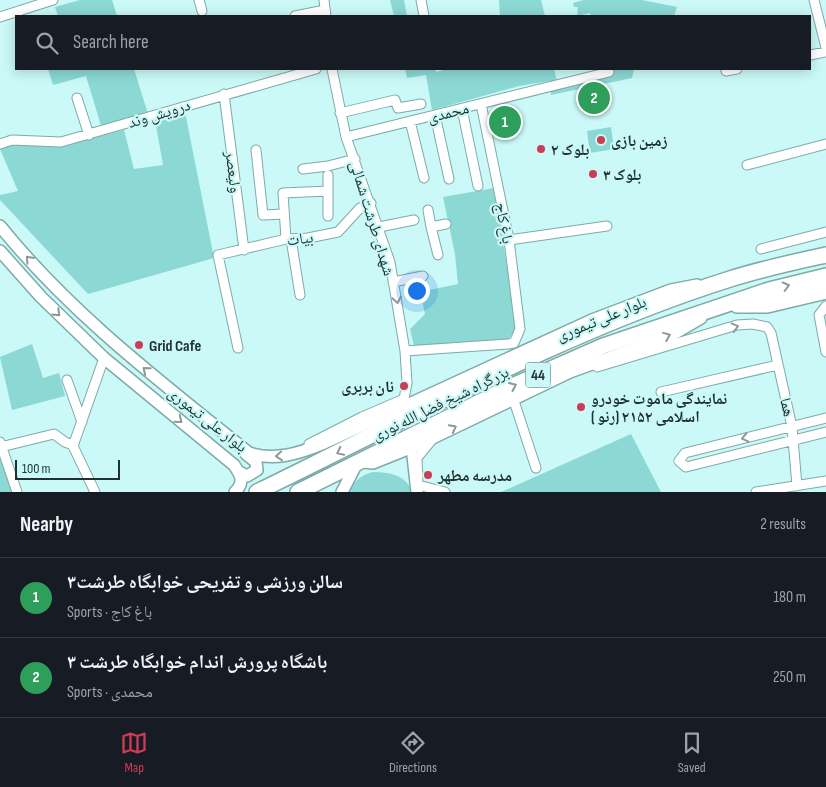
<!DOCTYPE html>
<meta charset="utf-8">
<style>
body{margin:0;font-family:"Sofia Sans Condensed","Noto Naskh Arabic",sans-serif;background:#20242c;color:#f1f3f6}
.scale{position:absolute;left:15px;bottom:12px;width:105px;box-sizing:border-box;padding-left:5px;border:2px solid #1f3231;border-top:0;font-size:14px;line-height:18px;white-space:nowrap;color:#1f3231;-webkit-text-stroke:4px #caf9f7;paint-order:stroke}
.you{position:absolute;left:416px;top:290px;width:18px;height:18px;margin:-12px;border:4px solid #fff;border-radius:50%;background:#1a73e8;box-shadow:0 0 0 8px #1a73e833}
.badge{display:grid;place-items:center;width:32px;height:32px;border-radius:50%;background:#cc3c54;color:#fff;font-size:16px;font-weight:700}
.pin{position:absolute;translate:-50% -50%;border:2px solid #fff;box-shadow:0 1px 5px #0006}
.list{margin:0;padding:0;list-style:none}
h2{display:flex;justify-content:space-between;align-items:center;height:65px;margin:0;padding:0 20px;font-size:21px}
h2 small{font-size:16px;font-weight:400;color:#9ea1a6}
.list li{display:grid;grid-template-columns:32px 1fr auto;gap:15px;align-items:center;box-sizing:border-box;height:80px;padding:0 20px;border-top:1px solid #363941}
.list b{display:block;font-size:19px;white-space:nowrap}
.list p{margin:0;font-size:16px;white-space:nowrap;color:#9ea1a6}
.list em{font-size:16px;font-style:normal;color:#9ea1a6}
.icon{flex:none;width:28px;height:28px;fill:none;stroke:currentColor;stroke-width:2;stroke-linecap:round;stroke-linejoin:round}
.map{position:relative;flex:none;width:826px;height:492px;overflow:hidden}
.search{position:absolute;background:#171b24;box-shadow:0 2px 12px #0003;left:15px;right:15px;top:15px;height:55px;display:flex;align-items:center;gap:12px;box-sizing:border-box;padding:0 18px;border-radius:0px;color:#9ea1a6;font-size:19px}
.sheet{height:225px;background:#171b24}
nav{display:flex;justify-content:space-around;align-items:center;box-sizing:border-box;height:70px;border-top:1px solid #363941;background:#171b24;font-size:14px;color:#9ea1a6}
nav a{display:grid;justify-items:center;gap:2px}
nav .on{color:#cc3c54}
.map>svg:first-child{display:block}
</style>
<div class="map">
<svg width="826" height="492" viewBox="0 0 826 492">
<rect width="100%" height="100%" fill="#caf9f7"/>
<path fill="#8bd8d4" d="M80,0H112L117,16H58L55,7Z
M390,0H404L407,16H394Z
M499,0H541L545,16H500Z
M584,0H642L677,7L674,16H591L590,13L577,16L578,7H574L573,3Z
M48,69H134L148,114L102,129L86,76L53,85Z
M405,69H435L436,72L448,69H554L557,81L606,69H634L632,78L551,95L550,81L519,86L432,110L426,75L407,78Z
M185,112L214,258L88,294L0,200V195L18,191L0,149L14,144L62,146L124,130L134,169L163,165L155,120Z
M611,127L614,149L590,153L587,131Z
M494,188L517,326L508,340L414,346L410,329L425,314L420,292L458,284L455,254L443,197Z
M32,344L43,378L59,373L65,396L12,410L0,357Z
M631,434L661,492H501Z
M0,452L14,492H0Z
M373,472C389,472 407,475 412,492H349C354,481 361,475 373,472Z"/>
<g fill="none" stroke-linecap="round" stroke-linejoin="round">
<g stroke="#7eaaa8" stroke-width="11">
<path id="street" d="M199,0L202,11
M324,0L326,16
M421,0L424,16
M814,0L826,48
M295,16L325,10
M0,17L53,0
M810,55L826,52
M332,69L346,137L390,262L405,351L407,383L404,399
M726,71L737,69
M224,94L244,250
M77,98L89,135
M462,109L478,186
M340,113L395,100L398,108L421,104
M435,115L449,179
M410,121L424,178
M346,137L609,72
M0,144L12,140L61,142L316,69
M256,150L263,215L284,214
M747,165L826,144
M303,169L328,166L355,159
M328,175V216
M428,210L431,227
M379,227L414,220
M286,239L283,193L328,191
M291,239L300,295
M509,240L607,226
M761,249L826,232
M438,255L431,227L446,224
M393,282L423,276
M826,306L819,315L826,352
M238,348L218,255L286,239L308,238L338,232L360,208L371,203
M405,351L508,344L514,343L520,329L509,240L481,104
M597,367L737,325L753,324L767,327L771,333L792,427L797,486
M67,380L82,422
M661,392L778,365
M513,398L536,468
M826,418L685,453L679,461L686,467L826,432
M431,441L417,458L418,485L445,492
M0,442L17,492
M309,444L362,417L404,399V401
M1,447L54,434L65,442L73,445
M95,492L73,446L104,358
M756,492L826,481"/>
</g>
<g stroke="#7eaaa8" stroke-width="14">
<path id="secondary" d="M0,226C71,314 161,382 249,453C274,461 298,454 322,444L592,320L671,290L697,285
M0,251L41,297L104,358L234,465C241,475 245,482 235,492
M413,456L417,492
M364,462L373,463L418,445L570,372L672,335L701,318
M239,472L247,476L257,470L256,462L246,454
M342,492L357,463"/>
</g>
<g stroke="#7eaaa8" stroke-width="18">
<path id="highway" d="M737,305H767L826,291
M257,492C412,417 565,331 730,279C761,269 794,262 826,255
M298,492L508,388L603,346L769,290L826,276"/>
</g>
<use href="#street" stroke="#fff" stroke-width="9"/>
<use href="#secondary" stroke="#fff" stroke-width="11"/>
<use href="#highway" stroke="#fff" stroke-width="15"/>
</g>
<defs><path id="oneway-chevron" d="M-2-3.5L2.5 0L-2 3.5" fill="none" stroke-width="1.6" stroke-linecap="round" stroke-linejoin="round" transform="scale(1.25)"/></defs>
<g stroke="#8f9898">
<use href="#oneway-chevron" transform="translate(29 259) rotate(-132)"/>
<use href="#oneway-chevron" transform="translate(786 286) rotate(-14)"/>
<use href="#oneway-chevron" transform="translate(397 300) rotate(80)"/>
<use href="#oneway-chevron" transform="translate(57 313) rotate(44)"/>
<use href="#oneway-chevron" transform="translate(735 327) rotate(-15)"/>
<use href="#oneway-chevron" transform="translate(667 336) rotate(-22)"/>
<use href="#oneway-chevron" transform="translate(146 370) rotate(-141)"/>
<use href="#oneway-chevron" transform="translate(513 386) rotate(-24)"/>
<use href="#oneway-chevron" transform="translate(179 420) rotate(39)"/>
<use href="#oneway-chevron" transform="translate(453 428) rotate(-27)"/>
<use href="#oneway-chevron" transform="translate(745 438) rotate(167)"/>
<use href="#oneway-chevron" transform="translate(340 452) rotate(154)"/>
<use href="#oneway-chevron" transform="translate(279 456) rotate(175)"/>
</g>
<g fill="#cc3c54" stroke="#caf9f7" stroke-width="2">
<circle cx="601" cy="140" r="5"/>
<circle cx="541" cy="149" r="5"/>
<circle cx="593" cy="174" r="5"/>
<circle cx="139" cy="345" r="5"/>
<circle cx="404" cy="386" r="5"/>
<circle cx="581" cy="407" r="5"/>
<circle cx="428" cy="475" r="5"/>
</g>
<g text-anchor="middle" stroke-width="4.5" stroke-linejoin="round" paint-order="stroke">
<rect fill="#caf9f7" stroke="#526e6c" stroke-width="1" x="525.5" y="362.5" width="25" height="25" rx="4"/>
<g font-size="15" font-weight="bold" fill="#1f3231">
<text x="538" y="380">44</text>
</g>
<g font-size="16" fill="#1f3231" stroke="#caf9f7">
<text transform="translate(448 112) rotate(-14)" y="6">محمدی</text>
<text transform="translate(159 113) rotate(-17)" y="6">درویش‌ وند</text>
<text transform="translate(234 172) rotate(83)" y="6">ولیعصر</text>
<text transform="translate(373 218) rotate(73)" y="6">شهدای طرشت شمالی</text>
<text transform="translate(505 223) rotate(79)" y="6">باغ کاج</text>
<text transform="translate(300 238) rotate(-7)" y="6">بیات</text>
<text transform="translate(601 318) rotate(-22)" y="6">بلوار علی تیموری</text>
<text transform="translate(440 403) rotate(-26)" y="6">بزرگراه شیخ فضل‌الله نوری</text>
<text transform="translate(788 407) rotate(77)" y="6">هما</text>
<text transform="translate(208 419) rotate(38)" y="6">بلوار علی تیموری</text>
</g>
<g font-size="16" font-weight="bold" fill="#1f3231" stroke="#caf9f7" text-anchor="start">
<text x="611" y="146">زمین بازی</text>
<text x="551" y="155">بلوک ۲</text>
<text x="603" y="180">بلوک ۳</text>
<text x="149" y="351">Grid Cafe</text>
<text x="394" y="392" text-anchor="end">نان بربری</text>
<text x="591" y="404">نمایندگی ماموت خودرو<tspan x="591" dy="18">( رنو) اسلامی ۲۱۵۲</tspan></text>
<text x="438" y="481">مدرسه مطهر</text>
</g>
</g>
</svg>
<div class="scale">100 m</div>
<div class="you"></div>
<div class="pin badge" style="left:505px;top:122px;background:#2e9e5b">1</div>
<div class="pin badge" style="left:594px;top:98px;background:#2e9e5b">2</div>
<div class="search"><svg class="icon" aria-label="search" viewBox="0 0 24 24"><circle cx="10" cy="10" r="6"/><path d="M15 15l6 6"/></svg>Search here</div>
</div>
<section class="sheet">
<h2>Nearby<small>2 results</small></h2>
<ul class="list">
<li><span class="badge" style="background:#2e9e5b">1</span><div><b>سالن ورزشی و تفریحی خوابگاه طرشت۳</b><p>Sports · باغ کاج</p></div><em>180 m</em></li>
<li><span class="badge" style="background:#2e9e5b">2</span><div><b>باشگاه پرورش اندام خوابگاه طرشت ۳</b><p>Sports · محمدی</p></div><em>250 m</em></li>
</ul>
</section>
<nav>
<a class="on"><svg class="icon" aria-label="map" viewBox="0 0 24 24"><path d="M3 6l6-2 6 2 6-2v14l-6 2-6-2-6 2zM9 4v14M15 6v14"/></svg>Map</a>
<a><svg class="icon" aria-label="directions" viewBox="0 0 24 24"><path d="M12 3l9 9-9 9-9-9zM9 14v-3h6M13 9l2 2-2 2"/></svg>Directions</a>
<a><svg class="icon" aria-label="saved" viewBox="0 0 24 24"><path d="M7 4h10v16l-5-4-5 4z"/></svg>Saved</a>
</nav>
